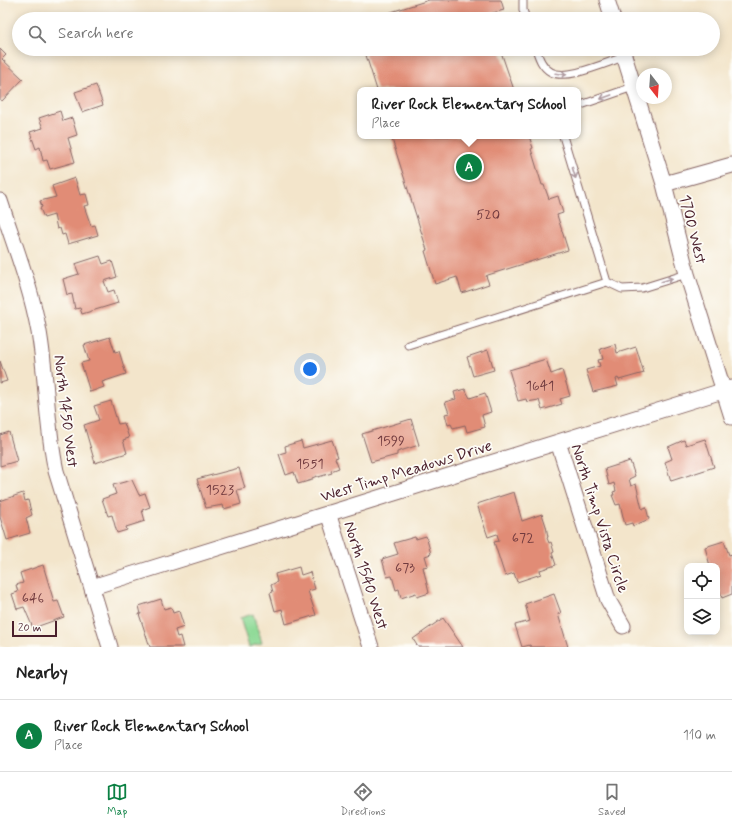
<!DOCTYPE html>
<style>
body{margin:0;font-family:Mynerve,sans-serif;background:#f2f2f2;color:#222}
.controls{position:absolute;right:12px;bottom:12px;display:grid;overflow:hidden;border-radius:8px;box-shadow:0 2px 10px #0003}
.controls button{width:36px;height:36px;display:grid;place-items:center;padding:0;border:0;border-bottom:1px solid #e0e0e0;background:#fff;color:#222;font:20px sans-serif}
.compass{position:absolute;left:636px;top:68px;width:36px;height:36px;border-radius:50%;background:#fff;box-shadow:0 2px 10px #0003;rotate:163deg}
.scale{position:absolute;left:12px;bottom:10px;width:45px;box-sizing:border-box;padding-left:4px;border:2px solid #4a1f2b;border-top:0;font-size:11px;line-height:14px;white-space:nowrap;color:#4a1f2b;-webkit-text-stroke:3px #fdfcf7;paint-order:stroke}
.you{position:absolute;left:310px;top:369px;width:14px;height:14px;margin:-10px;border:3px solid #fff;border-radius:50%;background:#1a73e8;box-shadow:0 0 0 6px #1a73e833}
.badge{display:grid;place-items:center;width:26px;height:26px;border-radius:50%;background:#0b8043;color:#fff;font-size:13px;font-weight:700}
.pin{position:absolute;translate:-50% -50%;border:2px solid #fff;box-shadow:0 1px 4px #0006}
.popup{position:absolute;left:357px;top:87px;width:224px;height:52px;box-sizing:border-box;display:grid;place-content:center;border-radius:8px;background:#fff;filter:drop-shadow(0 1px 3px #0005);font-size:13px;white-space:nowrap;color:#767676}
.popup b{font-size:15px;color:#222}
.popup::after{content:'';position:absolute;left:50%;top:100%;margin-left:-8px;border:8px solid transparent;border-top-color:#fff}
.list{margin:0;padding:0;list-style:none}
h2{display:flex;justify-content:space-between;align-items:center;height:52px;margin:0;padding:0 16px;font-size:17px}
h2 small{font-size:13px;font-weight:400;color:#767676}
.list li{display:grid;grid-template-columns:26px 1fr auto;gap:12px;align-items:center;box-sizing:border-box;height:72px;padding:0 16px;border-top:1px solid #e0e0e0}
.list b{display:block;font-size:15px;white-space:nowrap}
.list p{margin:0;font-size:13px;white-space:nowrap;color:#767676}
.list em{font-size:13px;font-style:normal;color:#767676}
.icon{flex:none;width:22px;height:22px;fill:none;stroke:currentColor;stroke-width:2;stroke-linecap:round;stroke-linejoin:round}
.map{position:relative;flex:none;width:732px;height:647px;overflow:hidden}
.search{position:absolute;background:#fff;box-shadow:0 2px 10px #0003;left:12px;right:12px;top:12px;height:44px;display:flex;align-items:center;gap:10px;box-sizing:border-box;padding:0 14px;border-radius:22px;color:#767676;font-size:15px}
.sheet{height:124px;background:#fff}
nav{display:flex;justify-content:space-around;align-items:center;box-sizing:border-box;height:56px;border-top:1px solid #e0e0e0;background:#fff;font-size:11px;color:#767676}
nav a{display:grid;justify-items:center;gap:2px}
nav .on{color:#0b8043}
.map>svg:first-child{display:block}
</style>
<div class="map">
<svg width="732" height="647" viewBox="0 0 732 647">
<rect width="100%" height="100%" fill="#fdfcf7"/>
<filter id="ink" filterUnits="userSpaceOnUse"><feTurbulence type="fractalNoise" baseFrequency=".025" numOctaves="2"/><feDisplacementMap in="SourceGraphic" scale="8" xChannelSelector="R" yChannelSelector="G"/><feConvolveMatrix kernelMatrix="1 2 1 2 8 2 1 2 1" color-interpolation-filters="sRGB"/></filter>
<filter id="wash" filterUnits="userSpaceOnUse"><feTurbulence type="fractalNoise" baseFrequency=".012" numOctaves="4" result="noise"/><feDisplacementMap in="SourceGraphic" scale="16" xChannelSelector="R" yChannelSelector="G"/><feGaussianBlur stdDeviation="0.9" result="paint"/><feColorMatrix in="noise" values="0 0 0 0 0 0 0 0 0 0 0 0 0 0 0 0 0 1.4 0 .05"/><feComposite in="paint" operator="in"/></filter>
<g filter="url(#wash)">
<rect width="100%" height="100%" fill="#f3e5cb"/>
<path fill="#8fda97" stroke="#6c7c61" d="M253,614L262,643L249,647L240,618Z"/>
<g id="blocks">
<path fill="#e18c76" d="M429,0H501L504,10L489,14L490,19H369Z
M0,49L6,55L2,59L23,79L2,101L0,100Z
M364,49H500L514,90H377Z
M96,85L103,105L82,112L75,92Z
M60,111L63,121L72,118L77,135L68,138L75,162L50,169L47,160L43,161L40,147L36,149L30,132L43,128L39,118Z
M391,136H529L533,148L531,149L542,185H544L549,199L558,196L563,213L557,215L568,250L488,275L486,276L489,284L462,293L457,277L435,284L425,251L427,250Z
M75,178L80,195L86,194L89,205L84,206L91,226L95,225L98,235L68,244L65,234L62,235L60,228L57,229L54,215L44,218L40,208L42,207L40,201L56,197L52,186Z
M100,256L103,264L112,261L117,277L104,281L108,292L114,290L118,303L82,314L80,308L75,309L72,294L67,295L63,279L79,274L75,264Z
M110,337L115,352L119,351L126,374L102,382L104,387L90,392L81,363L89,361L84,345Z
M615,344L617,353L636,347L644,373L619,380L618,378L616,379L618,386L593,392L586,370L600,366L598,360L603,359L600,349Z
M488,350L494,370L473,376L467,357Z
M546,359L551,374L562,370L570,396L560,399L562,404L542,410L539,400L527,402L526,399L518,401L509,370Z
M0,361L7,381L0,383Z
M465,389L470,398L485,393L491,412L482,415L485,427L467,432L465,425L453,428L451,424L448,425L445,414L449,413L445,402L456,399L454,392Z
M111,401L118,424L124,423L129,438L123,440L127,453L95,463L84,425L99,420L94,406Z
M411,419L419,445L397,452V455L371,462L362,434Z
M9,432L17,461L0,466V435Z
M705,439L714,467L671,481L665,462L672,459L668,447L684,440L686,445Z
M332,440L338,457L335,458L339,468L331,471L332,473L318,477L317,476L312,478V480L298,484L294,472L286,475L279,454L286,452L285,446L301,441L303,448Z
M630,461L635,476L629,479L631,486L636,484L642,509L646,507L649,519L633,526L632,523L625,525L620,504L616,505L612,495H614L613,492L616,491L614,483L609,485L605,469Z
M239,468L245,488L237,490L241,504L224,509L223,505L206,508L197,479Z
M132,480L139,495L145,493L150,507L142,510L145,521L126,527L127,530L117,533L112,515L108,516L102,499L116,494L113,485Z
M514,492L522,521L542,514L546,526L548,537L547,538L549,543L551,542L554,552L552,553L556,565L540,570L541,574L517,582L514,573L505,576L494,542L499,541L497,534L488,537L477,504Z
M23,493L25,501L28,500L32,515L26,518L30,533L7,540L0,517V501Z
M426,536L431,554L425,556L428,566L423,567L429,593L417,597L416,593L401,598L399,589L396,590L392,576L387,577L382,559L398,554L394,543L415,537L416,539Z
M724,541L729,555L732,554V594L722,598L719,588L717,587V566H710L705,547Z
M43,565L54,602L58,601L64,617L33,628L24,607L17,609L12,594L18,592L16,585L23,583L20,573Z
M299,567L301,575L310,572L315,589L308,591L316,615L286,624L282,609L275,611L270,593L273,592L271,585L277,582L275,574Z
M554,594L561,613L558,614L568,647H531L530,645L522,647L515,625L530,621L525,604Z
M161,599L164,609L171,607L173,613L179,611L184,627L175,630L177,637L180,636L183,647H150L139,614H141L139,606Z
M443,618L463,647H418L413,639Z"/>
</g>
</g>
<g filter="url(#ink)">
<use href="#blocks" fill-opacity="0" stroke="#856463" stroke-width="1"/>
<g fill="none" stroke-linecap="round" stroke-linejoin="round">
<g stroke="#856463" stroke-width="9">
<path id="service" d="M523,0V10L526,19
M536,49C539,58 542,67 551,72C567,81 607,62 624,57
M578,106L633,87
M563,136L607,282
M408,345L607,282L622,289L642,288L687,274"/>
</g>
<g stroke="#856463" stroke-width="17">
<path id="minor" d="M607,0L613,19
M622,49L664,184L687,274L732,417
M664,184L732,165
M0,201C14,244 31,287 39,332C47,378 46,425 56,471L110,647
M558,442L608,600L623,626
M328,513L371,647
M92,587L732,388"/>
</g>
<use href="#service" stroke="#fff" stroke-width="7"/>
<use href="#minor" stroke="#fff" stroke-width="15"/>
</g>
<defs><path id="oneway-shaft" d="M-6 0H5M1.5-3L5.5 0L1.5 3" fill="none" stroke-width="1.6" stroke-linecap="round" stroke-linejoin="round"/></defs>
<g stroke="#ae9aa0">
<use href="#oneway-shaft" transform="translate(561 74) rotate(7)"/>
<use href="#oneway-shaft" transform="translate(606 97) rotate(160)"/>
<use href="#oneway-shaft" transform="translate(574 173) rotate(73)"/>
<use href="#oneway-shaft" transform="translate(667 280) rotate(-17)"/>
</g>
</g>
<g text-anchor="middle" stroke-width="3.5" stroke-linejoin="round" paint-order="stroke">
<g font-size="14" fill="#703a3e">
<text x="488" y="219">520</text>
<text x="540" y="390">1641</text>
<text x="391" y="445">1599</text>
<text x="310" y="468">1551</text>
<text x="220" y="494">1523</text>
<text x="523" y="542">672</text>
<text x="405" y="572">673</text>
<text x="33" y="602">646</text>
</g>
<g font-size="16" fill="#4a1f2b" stroke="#fdfcf7">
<text transform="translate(694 229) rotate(76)" y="6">1700 West</text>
<text transform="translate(67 411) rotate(83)" y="6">North 1450 West</text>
<text transform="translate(406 470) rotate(-17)" y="6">West Timp Meadows Drive</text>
<text transform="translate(601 518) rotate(72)" y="6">North Timp Vista Circle</text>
<text transform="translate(367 575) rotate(72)" y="6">North 1540 West</text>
</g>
</g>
</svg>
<div class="controls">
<button><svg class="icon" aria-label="locate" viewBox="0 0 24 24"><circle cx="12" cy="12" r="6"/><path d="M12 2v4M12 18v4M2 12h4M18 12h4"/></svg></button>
<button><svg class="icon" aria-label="layers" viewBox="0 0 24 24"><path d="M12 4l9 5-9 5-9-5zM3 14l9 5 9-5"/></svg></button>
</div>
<svg class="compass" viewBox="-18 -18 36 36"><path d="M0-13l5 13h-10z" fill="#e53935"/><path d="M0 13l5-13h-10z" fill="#767676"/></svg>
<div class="scale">20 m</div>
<div class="you"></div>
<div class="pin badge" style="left:469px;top:167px">A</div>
<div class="popup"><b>River Rock Elementary School</b>Place</div>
<div class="search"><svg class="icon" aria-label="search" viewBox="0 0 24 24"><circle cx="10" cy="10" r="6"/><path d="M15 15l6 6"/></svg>Search here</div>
</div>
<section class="sheet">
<h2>Nearby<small></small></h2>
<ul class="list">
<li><span class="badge">A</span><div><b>River Rock Elementary School</b><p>Place</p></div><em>110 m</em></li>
</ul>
</section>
<nav>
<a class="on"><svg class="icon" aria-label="map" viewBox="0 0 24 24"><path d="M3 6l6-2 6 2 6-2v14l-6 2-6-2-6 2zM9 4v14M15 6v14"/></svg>Map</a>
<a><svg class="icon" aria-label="directions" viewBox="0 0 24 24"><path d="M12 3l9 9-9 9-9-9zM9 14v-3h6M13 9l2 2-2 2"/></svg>Directions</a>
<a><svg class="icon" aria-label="saved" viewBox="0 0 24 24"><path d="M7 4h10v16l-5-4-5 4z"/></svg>Saved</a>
</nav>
